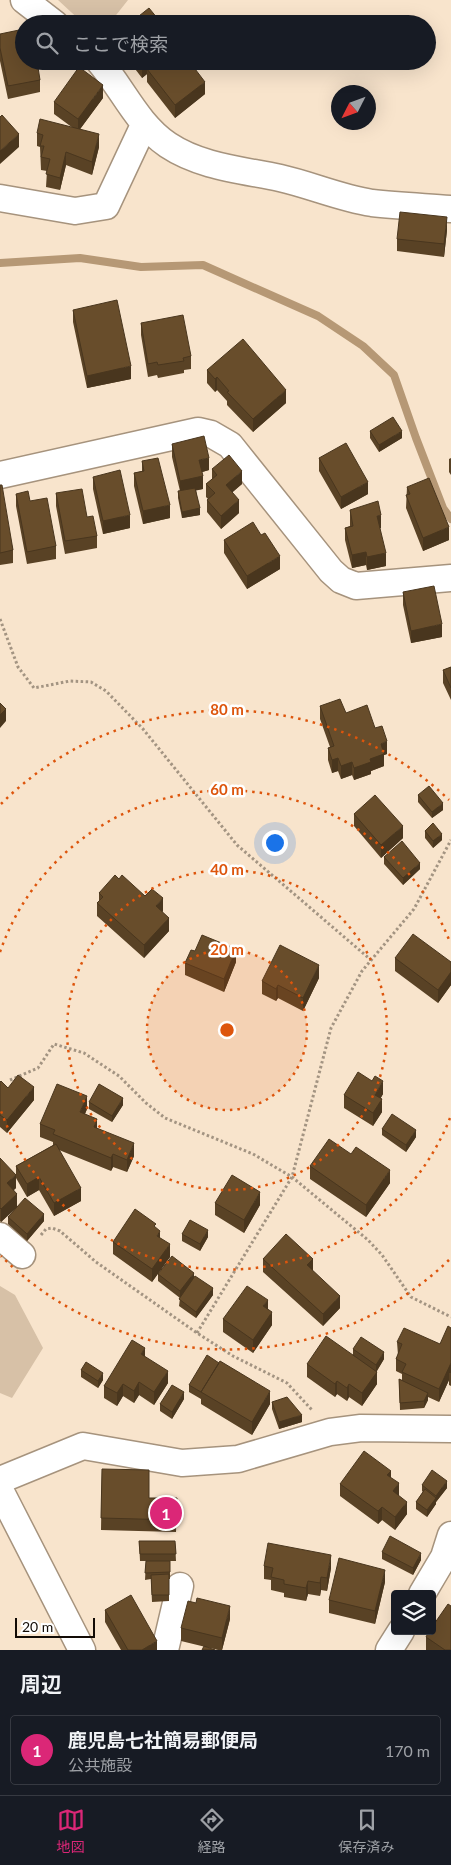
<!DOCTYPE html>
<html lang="ja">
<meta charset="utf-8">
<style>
body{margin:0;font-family:Lato,"Noto Sans JP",sans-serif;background:#242831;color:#f1f3f6}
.controls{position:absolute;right:15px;bottom:15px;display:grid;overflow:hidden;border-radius:5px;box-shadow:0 5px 20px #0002}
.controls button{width:45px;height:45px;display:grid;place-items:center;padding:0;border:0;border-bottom:1px solid #363941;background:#171b24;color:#f1f3f6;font:25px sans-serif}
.compass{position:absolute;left:331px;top:85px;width:45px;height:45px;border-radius:50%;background:#171b24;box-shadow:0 5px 20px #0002;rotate:228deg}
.scale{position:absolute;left:15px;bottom:12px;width:80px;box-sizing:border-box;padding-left:5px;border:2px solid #120b05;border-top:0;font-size:14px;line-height:18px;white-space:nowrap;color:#120b05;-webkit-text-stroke:4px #fff;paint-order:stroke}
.you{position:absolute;left:274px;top:842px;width:18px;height:18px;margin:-12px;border:4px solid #fff;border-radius:50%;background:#1a73e8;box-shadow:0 0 0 8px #1a73e833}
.badge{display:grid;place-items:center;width:32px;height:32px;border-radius:50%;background:#db2777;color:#fff;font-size:16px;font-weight:700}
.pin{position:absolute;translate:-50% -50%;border:2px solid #fff;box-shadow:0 1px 5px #0006}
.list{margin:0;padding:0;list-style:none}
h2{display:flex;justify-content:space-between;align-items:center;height:65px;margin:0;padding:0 20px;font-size:21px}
h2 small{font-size:16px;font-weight:400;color:#9ea1a6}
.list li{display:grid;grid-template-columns:32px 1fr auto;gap:15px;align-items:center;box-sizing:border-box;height:70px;margin:0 10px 10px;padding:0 10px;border:1px solid #363941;border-radius:5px}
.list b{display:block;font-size:19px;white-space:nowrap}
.list p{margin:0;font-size:16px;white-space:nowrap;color:#9ea1a6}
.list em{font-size:16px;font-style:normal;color:#9ea1a6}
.icon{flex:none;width:28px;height:28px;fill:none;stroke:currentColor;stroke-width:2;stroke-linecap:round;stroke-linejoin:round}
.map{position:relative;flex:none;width:451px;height:1650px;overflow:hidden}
.search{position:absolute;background:#171b24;box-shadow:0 5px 20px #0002;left:15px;right:15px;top:15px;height:55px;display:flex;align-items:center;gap:12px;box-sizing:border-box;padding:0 18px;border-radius:28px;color:#9ea1a6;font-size:19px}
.sheet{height:145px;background:#171b24}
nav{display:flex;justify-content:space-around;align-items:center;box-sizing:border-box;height:70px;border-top:1px solid #363941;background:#171b24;font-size:14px;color:#9ea1a6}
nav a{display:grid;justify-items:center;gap:2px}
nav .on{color:#db2777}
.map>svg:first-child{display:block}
</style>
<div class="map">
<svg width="451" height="1650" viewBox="0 0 451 1650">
<rect width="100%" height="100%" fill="#f8e4cc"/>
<path fill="#d7c1a7" d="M58,0H128L109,24H84Z
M0,1286L15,1295L43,1348L12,1398L0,1393Z"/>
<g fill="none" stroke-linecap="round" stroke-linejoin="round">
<path stroke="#b69875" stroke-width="8" d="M0,263L80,258L141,267L203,265L318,316L363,346L394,375L416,438L443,508L451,519"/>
<g stroke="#a6937d" stroke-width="29">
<path id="minor" d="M24,0L55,24
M99,61C123,89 137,124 168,145C201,167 243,170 280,178C311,185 340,198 372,203C398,206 425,207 451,209
M0,198L75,211L106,206L144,125
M0,475L198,431L211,434L230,445L331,571L341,580L356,586L451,578
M0,1236L22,1255
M0,1480L83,1446L182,1463L238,1459L330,1432L361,1428L451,1429
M0,1490L82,1650
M422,1594L444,1557L451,1535
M165,1650L180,1586
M389,1650L401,1631"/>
</g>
<path stroke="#a39482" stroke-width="3" stroke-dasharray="2.5 2.5" stroke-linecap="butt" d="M0,619L18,667L34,688L70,681L91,682L106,691L143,729L237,845L371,960
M10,1080L38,1068L54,1044L84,1053L119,1076L146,1103L165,1118L253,1154L292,1177L368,1240L382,1255L411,1297L451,1317
M41,1235L46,1229L52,1228L60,1231L96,1262L197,1333L233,1356L287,1383L312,1410
M197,1333L292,1177L331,1028L362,971L414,909L451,840"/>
<use href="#minor" stroke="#fff" stroke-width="26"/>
</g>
<path fill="#594225" d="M0,34L40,80V92L8,99L0,61Z
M129,61H189L205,94L175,118L147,82V74L142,78Z
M103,98L80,129L99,147L92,175L66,165L60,190L46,187L47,171L41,170L40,147L37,146V133L73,128L54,114V102Z
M447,230L444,257L397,251V239Z
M73,310L131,379L87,388L73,322Z
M141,323L191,356V369L184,370V373L158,378L157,375L148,377L141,335Z
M207,370L286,403L253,432L227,405V401L217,390L215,392L207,383Z
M370,431L402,438L379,452L370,438Z
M172,444L209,470L202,472L203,489L196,490L200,515L182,518L178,498V491H180L172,457Z
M319,458L368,494L341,509L319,471Z
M451,458V475L449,472V459Z
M142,461L170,518L143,524L134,486V473L142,471Z
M212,469L242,484L232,492L239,513L221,529L207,512V500L208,499L206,497V484L212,479Z
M93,477L130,528L103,534L93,489Z
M0,485L13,550V563L0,565Z
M407,487L449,540L423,551L406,508Z
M56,493L87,517L97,536V548L65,554L56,506Z
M16,494L30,501L56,546V559L27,564L16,506Z
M350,510L381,528H380L386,566L367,570L366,565L352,568L345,540V528L350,526Z
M224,540L280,569L247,589L224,553Z
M403,592L442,637L411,643L403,605Z
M451,667V700L443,683V670Z
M320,706L346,713L375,728L387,754L384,755V766L371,771V774L354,780L352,775L341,779L338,771L332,773L328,760V748L330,747L320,719Z
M418,795L443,810L432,818L418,802Z
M354,814L403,838L381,858L354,826Z
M425,831L442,840L433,848L425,838Z
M384,857L420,869L403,885L384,864Z
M119,879L163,911L162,912L169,931L144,958L97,916V903L99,902V893Z
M195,951L236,962L224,992L185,975V963Z
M395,958L451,962V985L438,1003L395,971Z
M319,978L303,1011L278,998L276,1001L262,994V981Z
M0,1082L8,1088L34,1100L7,1133L0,1127Z
M383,1094L380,1099L382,1112L373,1126L344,1108V1095Z
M89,1102L123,1105L112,1122L89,1109Z
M87,1109L85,1114L97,1128L134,1156L127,1172L113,1167L111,1171L59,1150L81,1201L54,1216L39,1190L27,1197L16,1178V1166L53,1145V1142L40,1137V1124Z
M382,1129L416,1137L406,1152L382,1135Z
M351,1154L390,1183L366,1217L310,1179V1166Z
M0,1158L16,1188L14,1190L17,1206L44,1221L27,1241L8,1224V1217L16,1208L1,1222L0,1221Z
M215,1203L260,1205L244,1233L215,1215Z
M182,1234L208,1237L200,1251L182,1241Z
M160,1238L170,1257L152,1282L113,1254V1242Z
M263,1259L313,1271L340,1308L323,1326L263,1272Z
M158,1274L194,1278L213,1295L196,1318L179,1306L180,1298L158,1281Z
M268,1309L272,1325L253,1353L223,1332V1319Z
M451,1328V1386L449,1385V1380L439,1402L428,1397V1400L424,1408L400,1410L399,1379L402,1380V1374L396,1371V1359L398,1355L397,1342L440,1344Z
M353,1349L384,1359L377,1371V1384L362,1406L349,1397L347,1401L337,1394L335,1397L307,1377V1364L353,1355Z
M145,1357L168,1383L154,1405L139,1395L134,1403L123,1396L117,1406L104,1398V1386Z
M81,1370L103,1380L98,1388L81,1377Z
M189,1385L270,1404L252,1435L201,1404V1398V1399L189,1392Z
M184,1399L172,1419L160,1411V1404Z
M272,1402L302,1422L279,1429L272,1409Z
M102,1469L149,1498H177L176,1532L101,1530Z
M391,1478L407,1514L395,1530L382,1520L378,1524L340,1496V1484Z
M422,1485L447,1488L436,1502V1504L427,1517L416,1509V1502L423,1492L422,1491Z
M139,1541H175L176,1561H170V1579H169V1601L152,1602L151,1579L145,1580L146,1561H140Z
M382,1552L421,1560L413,1575L382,1559Z
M264,1566L331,1568L327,1591L321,1590L320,1596L308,1594L306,1601L284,1597V1593L271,1590V1580L264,1579Z
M385,1582L375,1624L329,1613V1600Z
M105,1610L157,1650H121L105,1622Z
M230,1619L222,1650H218L181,1641V1628Z
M426,1637L451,1650H426Z"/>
<path fill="#49361e" d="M147,61H163L147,69V74L142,78V65Z
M205,82V94L175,118V105Z
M103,85V98L78,132V119Z
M19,134V147L0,164V151Z
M99,134V147L92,175V162Z
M66,152V165L60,190V178Z
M447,217V230L444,257V244Z
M131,366V379L87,388V376Z
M217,377V390L215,392V379Z
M286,390V403L253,432V419Z
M402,431V438L379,452V445Z
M209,458V470L199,473V460Z
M242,471V484L226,498V485Z
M203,476V489L180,494V481Z
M368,482V494L341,509V497Z
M239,500V513L221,529V516Z
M170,505V518L143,524V511Z
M200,508V515L182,518V512Z
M130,515V528L103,534V521Z
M381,515V528L377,529V516Z
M449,527V540L423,551V538Z
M366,552V565L352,568V555Z
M386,553V566L367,570V557Z
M280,556V569L247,589V576Z
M442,624V637L411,643V631Z
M6,709V721L0,728V715Z
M387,741V754L384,755V766L371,771V774L354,780V768L370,759L381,744Z
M338,758V771L332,773V760Z
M352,762V775L341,779V766Z
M443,803V810L432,818V812Z
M403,826V838L381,858V845Z
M442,834V840L433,848V841Z
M420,863V869L403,885V878Z
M163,898V911L156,919V906Z
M169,918V931L144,958V945Z
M236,949V962L224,992V979Z
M319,965V978L303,1011V998Z
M451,972V985L438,1003V990Z
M278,985V998L276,1001V989Z
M383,1081V1094L375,1108V1095Z
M34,1087V1100L7,1133V1120Z
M87,1096V1109L80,1125V1112Z
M123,1098V1105L112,1122V1116Z
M382,1099V1112L373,1126V1113Z
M97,1119V1132L94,1127Z
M416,1130V1137L406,1152V1145Z
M134,1143V1156L127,1172V1160Z
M113,1154V1167L111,1171V1158Z
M390,1170V1183L366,1217V1205Z
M16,1175V1188L7,1195V1183Z
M39,1177V1190L27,1197V1184Z
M81,1188V1201L54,1216V1203Z
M260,1192V1205L244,1233V1220Z
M17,1194V1207L1,1222V1209Z
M44,1214V1221L27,1241V1234Z
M208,1230V1237L200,1251V1244Z
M160,1231V1243L157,1236Z
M170,1244V1257L152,1282V1269Z
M313,1259V1271L307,1265Z
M194,1273V1280L180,1298V1291Z
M213,1288V1295L196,1318V1312Z
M340,1296V1308L323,1326V1314Z
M268,1300V1313L263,1306Z
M272,1312V1325L253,1353V1340Z
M145,1348V1360L141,1354Z
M384,1352V1359L376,1372V1365Z
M451,1363V1373H449V1380L439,1402V1389Z
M168,1371V1383L154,1405V1392Z
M377,1372V1384L362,1406V1393Z
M103,1373V1380L98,1388V1381Z
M337,1381V1394L335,1397V1384Z
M139,1382V1395L134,1403V1391Z
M123,1384V1396L117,1406V1393Z
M349,1384V1397L347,1401V1388Z
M270,1391V1404L252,1435V1422Z
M184,1392V1399L172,1419V1412Z
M428,1393V1400L424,1408V1401Z
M302,1415V1422L279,1429V1422Z
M391,1471V1483L387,1475Z
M447,1481V1488L436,1502V1496Z
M399,1483V1496L393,1491Z
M436,1498V1504L427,1517V1510Z
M407,1502V1514L395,1530V1517Z
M382,1507V1520L378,1524V1511Z
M421,1553V1560L413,1575V1568Z
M331,1555V1568L327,1591V1578Z
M385,1570V1582L375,1624V1611Z
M321,1577V1590L320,1596V1583Z
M308,1581V1594L306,1601V1588Z
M230,1606V1619L222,1650V1638Z
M157,1641V1650H142Z"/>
<path fill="#684d2b" stroke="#49361e" d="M149,8L162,24H129Z
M24,29V61H37L40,80L8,86L0,48V34Z
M139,61H147L142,65Z
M158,61H189L205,82L175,105L147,69Z
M79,67L103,85L78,119L54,102Z
M2,115L19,134L0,151V117Z
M40,119L99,134L92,162L66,152L60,178L46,174L50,159L41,157L44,146H40L43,135L37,133Z
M400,212L447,217L444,244L397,239Z
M117,300L131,366L87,376L73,310Z
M183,315L191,356L183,358L184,361L158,365L157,362L148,364L141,323Z
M243,339L286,390L253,419L227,392L229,391L217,377L215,379L207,370Z
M393,417L402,431L379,445L370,431Z
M204,436L209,458L199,460L203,476L180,481L172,444Z
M346,443L368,482L341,497L319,458Z
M229,455L242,471L226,485L239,500L221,516L207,500L215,493L206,484L217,475L212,469Z
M158,458L170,505L143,511L134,473L144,471L142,461Z
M120,470L130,515L103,521L93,477Z
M429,478L449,527L423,538L406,495L410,494L407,487Z
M0,485H2L13,550L0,553Z
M195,488L200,508L182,512L178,491Z
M82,489L87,517L93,516L97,536L65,541L56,493Z
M28,491L30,501L47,498L56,546L27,552L16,494Z
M378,501L381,515L377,516L386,553L367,557L366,552L352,555L345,528L353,526L350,510Z
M253,522L261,535L265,533L280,556L247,576L224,540Z
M434,586L442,624L411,631L403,592Z
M451,667V688L443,670Z
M340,699L346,713L367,705L375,728L382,726L387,741L381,744L384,754L370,759L371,762L354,768L352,762L341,766L338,758L332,760L328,748L334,746L320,706Z
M0,703L6,709L0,715Z
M429,786L443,803L432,812L418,795Z
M375,795L403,826L381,845L354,814Z
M433,823L442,834L433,841L425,831Z
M402,841L420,863L403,878L384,857Z
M115,875L119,879L122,875L145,896L152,889L163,898L156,906L169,918L144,945L97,903L103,897L99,893Z
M413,934L451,962V972L438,990L395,958Z
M202,935L236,949L224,979L185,963L191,950L195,951Z
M280,945L319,965L303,998L278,985L276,989L262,981Z
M358,1072L372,1081L375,1076L383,1081L375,1095L382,1099L373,1113L344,1095Z
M18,1075L34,1087L7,1120L0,1115V1082L1,1081L8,1088Z
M57,1084L87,1096L80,1112L97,1119L94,1127L134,1143L127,1160L113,1154L111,1158L53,1134L55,1130L40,1124Z
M99,1084L123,1098L112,1116L89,1102Z
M392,1114L416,1130L406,1145L382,1129Z
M329,1139L351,1154L356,1147L390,1170L366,1205L310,1166Z
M56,1144L81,1188L54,1203L39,1177L27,1184L16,1166Z
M0,1158L16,1175L7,1183L17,1194L1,1209L0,1208Z
M232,1175L260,1192L244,1220L215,1203Z
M25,1198L44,1214L27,1234L8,1217Z
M135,1209L156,1224L154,1226L160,1231L157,1236L170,1244L152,1269L113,1242Z
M190,1220L208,1230L200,1244L182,1234Z
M286,1234L313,1259L307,1265L340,1296L323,1314L263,1259Z
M172,1256L194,1273L180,1291L158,1274Z
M195,1276L213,1288L196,1312L179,1299Z
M247,1286L268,1300L263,1306L272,1312L253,1340L223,1319Z
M448,1326L451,1328V1363L439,1389L402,1372L406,1364L396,1359L402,1344L397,1342L404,1328L440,1344Z
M326,1336L377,1372L362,1393L349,1384L347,1388L337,1381L335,1384L307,1364Z
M361,1337L384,1352L376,1365L353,1349Z
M132,1340L145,1348L141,1354L168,1371L154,1392L139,1382L134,1391L123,1384L117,1393L104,1386Z
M207,1355L219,1363L201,1392L189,1385Z
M220,1361L270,1391L252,1422L201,1392Z
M86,1362L103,1373L98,1381L81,1370Z
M399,1379L428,1393L424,1401L400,1403Z
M172,1385L184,1392L172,1412L160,1404Z
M287,1397L302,1415L279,1422L272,1402Z
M364,1451L391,1471L387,1475L399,1483L393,1491L407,1502L395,1517L382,1507L378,1511L340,1484Z
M102,1469L149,1470V1498H177L176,1520L101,1518Z
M432,1470L447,1481L436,1496L422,1485Z
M425,1489L436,1498L427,1510L416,1502Z
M390,1536L421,1553L413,1568L382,1552Z
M139,1541H175L176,1554H140Z
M268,1543L331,1555L327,1578L321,1577L320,1583L308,1581L306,1588L284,1584V1580L271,1577L273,1568L264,1566Z
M339,1558L385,1570L375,1611L329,1600Z
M146,1561H170V1572L145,1573Z
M169,1574V1595H152L151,1575Z
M131,1595L157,1641L142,1650H128L105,1610Z
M197,1598L230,1606L222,1638L181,1628L188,1601L196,1603Z
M448,1604L451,1606V1650H445L426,1637L429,1631H432V1627Z
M204,1646L215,1650H202Z"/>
<circle cx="227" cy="1030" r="80" fill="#dd550c" fill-opacity=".12"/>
<g fill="none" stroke="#dd550c" stroke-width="2.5" stroke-dasharray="2.5 5">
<circle cx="227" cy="1030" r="80"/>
<circle cx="227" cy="1030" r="160"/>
<path d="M450 1118A240 240 0 0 1 0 1108M0 952A240 240 0 0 1 450 942"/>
<path d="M449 1260A320 320 0 0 1 1 1256M1 804A320 320 0 0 1 449 800"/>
</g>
<circle cx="227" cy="1030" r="8" fill="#dd550c" stroke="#fff" stroke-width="2.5"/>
<g font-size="15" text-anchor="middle" font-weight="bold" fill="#dd550c" stroke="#fff" stroke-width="5" stroke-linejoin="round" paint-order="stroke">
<text x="227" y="715">80 m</text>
<text x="227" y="795">60 m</text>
<text x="227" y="875">40 m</text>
<text x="227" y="955">20 m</text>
</g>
</svg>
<div class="controls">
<button><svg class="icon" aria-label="layers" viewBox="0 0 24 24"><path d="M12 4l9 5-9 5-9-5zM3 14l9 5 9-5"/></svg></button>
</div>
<svg class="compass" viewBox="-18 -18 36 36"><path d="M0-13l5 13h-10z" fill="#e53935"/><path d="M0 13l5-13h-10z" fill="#9ea1a6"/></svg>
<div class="scale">20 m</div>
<div class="you"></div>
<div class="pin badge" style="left:166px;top:1513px">1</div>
<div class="search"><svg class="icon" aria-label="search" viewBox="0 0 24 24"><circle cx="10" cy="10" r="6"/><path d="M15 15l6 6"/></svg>ここで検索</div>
</div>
<section class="sheet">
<h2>周辺<small></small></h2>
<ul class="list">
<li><span class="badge">1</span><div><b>鹿児島七社簡易郵便局</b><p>公共施設</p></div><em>170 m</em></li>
</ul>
</section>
<nav>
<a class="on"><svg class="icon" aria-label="map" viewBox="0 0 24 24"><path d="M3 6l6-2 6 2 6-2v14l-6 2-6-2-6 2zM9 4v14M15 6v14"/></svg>地図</a>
<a><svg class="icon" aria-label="directions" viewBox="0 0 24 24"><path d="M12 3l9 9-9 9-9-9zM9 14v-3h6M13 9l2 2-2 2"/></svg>経路</a>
<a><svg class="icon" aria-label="saved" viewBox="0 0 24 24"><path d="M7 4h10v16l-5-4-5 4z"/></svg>保存済み</a>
</nav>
